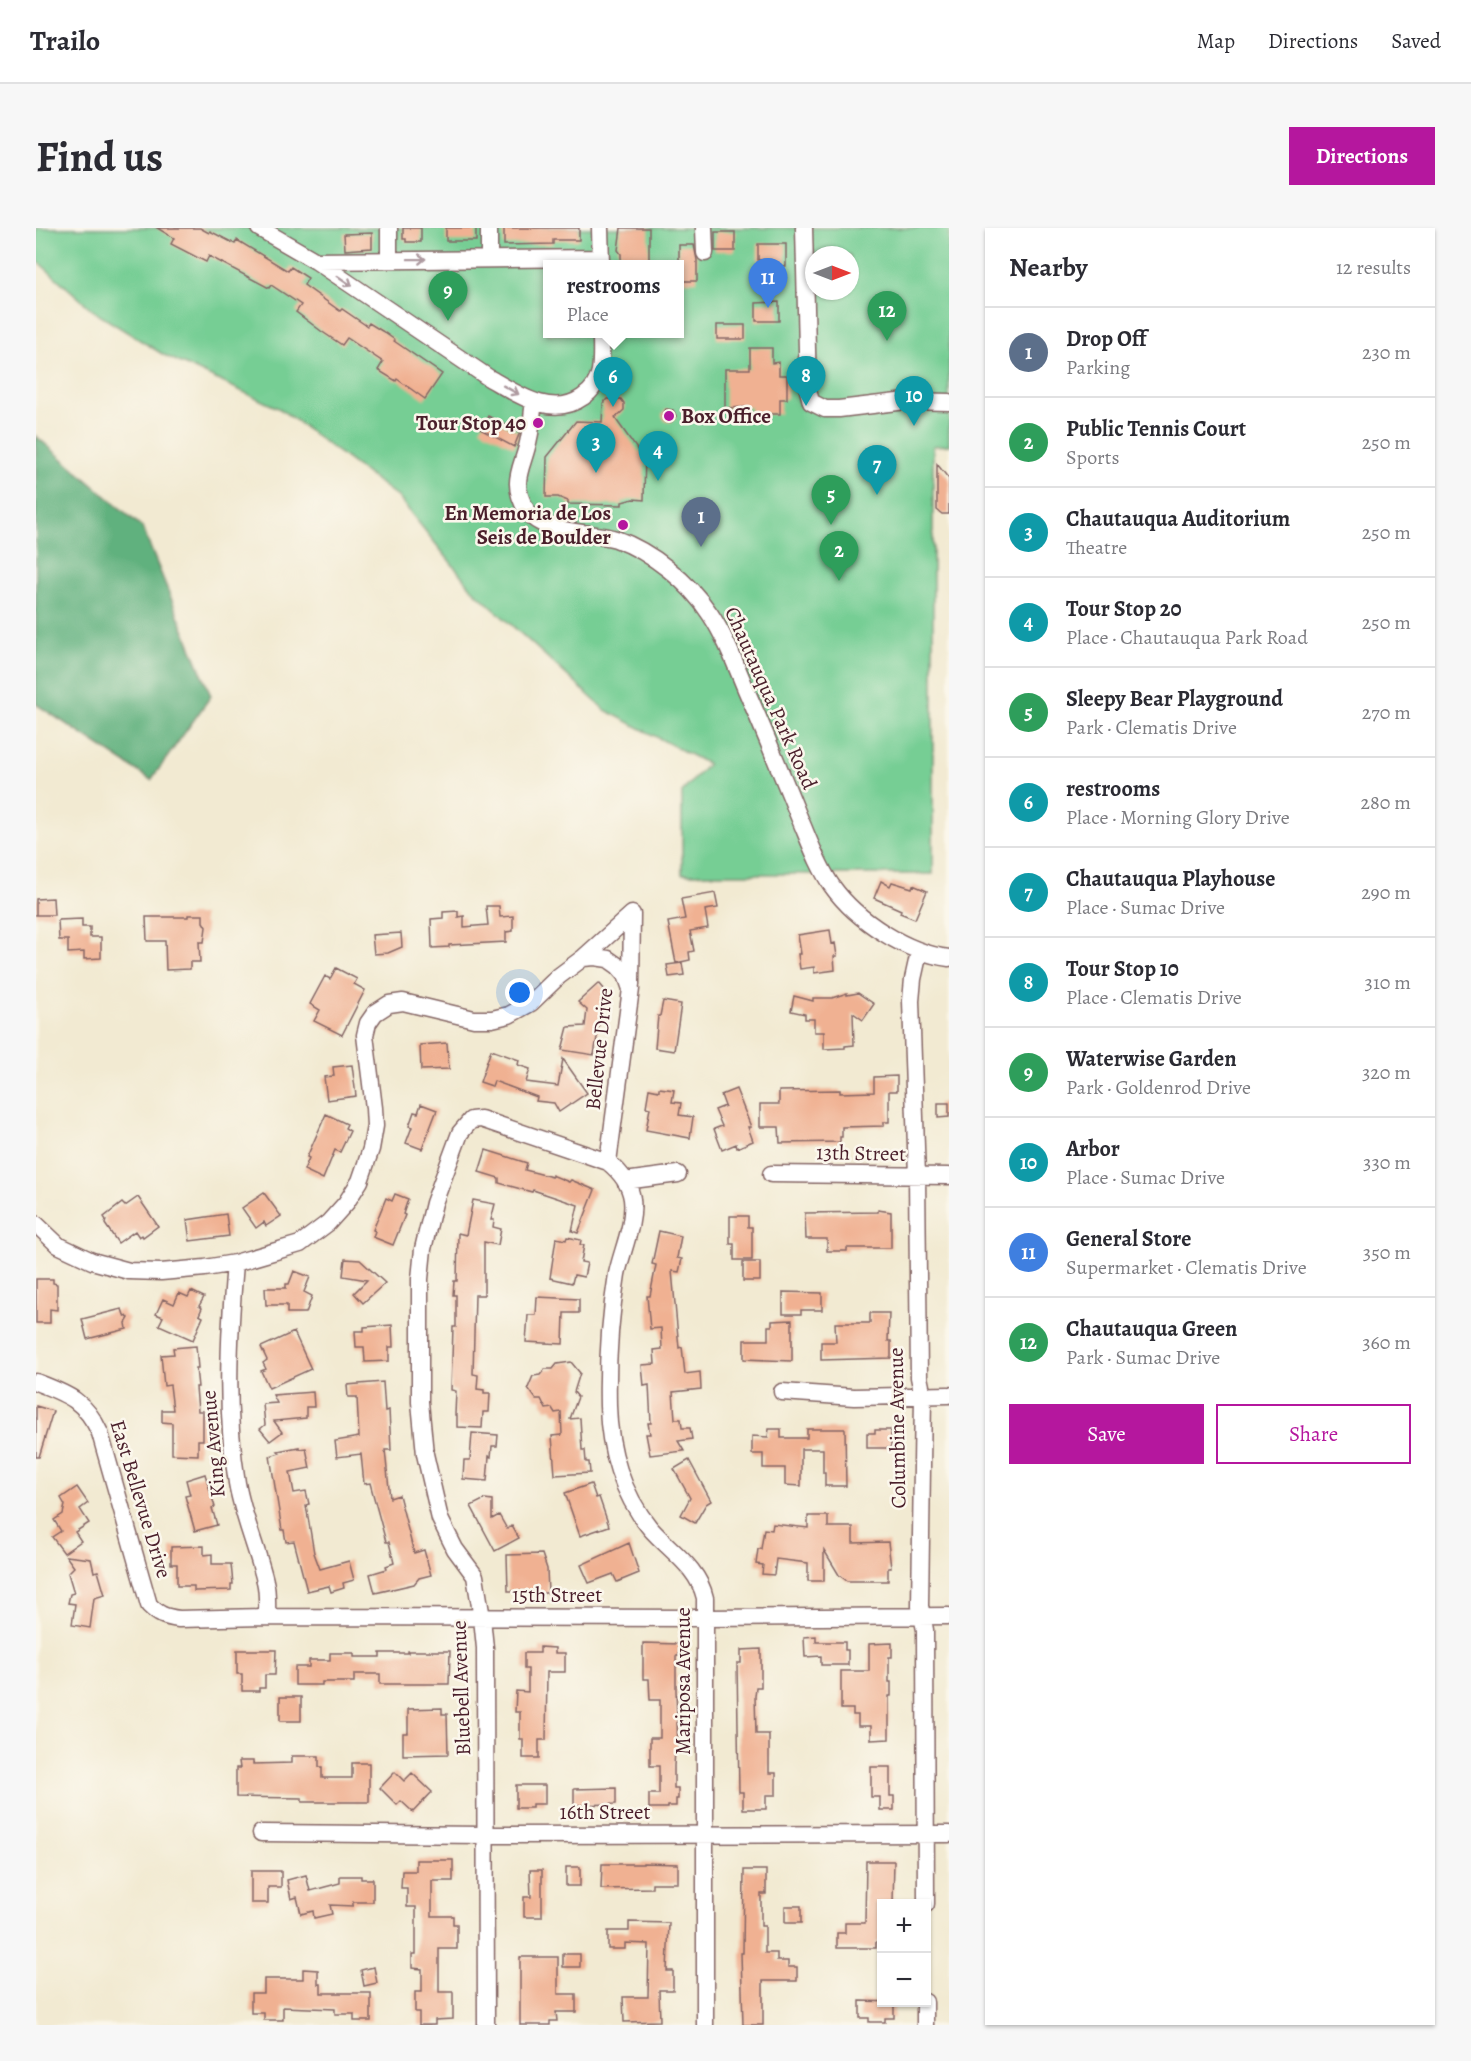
<!DOCTYPE html>
<meta charset="utf-8">
<style>
body{margin:0;font-family:Alegreya,serif;background:#f7f7f7;color:#2b2b33}
.controls{position:absolute;right:18px;bottom:18px;display:grid;overflow:hidden;border-radius:0px;box-shadow:0 2px 4px #0004}
.controls button{width:54px;height:54px;display:grid;place-items:center;padding:0;border:0;border-bottom:2px solid #e1e1e2;background:#fff;color:#2b2b33;font:30px sans-serif}
.compass{position:absolute;left:769px;top:18px;width:54px;height:54px;border-radius:50%;background:#fff;box-shadow:0 2px 4px #0004;rotate:90deg}
.you{position:absolute;left:484px;top:765px;width:21px;height:21px;margin:-15px;border:4px solid #fff;border-radius:50%;background:#1a73e8;box-shadow:0 0 0 9px #1a73e833}
.badge{display:grid;place-items:center;width:39px;height:39px;border-radius:50%;background:#b5179e;color:#fff;font-size:20px;font-weight:700}
.pin{position:absolute;translate:-50% -50px;filter:drop-shadow(0 2px 3px #0008)}
.pin::after{content:'';position:absolute;top:32px;width:21px;height:18px;background:inherit;clip-path:polygon(0 0,100% 0,50% 100%)}
.popup{position:absolute;left:507px;top:32px;width:141px;height:78px;box-sizing:border-box;display:grid;place-content:center;border-radius:0px;background:#fff;filter:drop-shadow(0 2px 4px #0005);font-size:20px;white-space:nowrap;color:#7c7c81}
.popup b{font-size:22px;color:#2b2b33}
.popup::after{content:'';position:absolute;left:50%;top:100%;margin-left:-12px;border:12px solid transparent;border-top-color:#fff}
.list{margin:0;padding:0;list-style:none}
h2{display:flex;justify-content:space-between;align-items:center;height:78px;margin:0;padding:0 24px;font-size:26px}
h2 small{font-size:20px;font-weight:400;color:#7c7c81}
.list li{display:grid;grid-template-columns:39px 1fr auto;gap:18px;align-items:center;box-sizing:border-box;height:90px;padding:0 24px;border-top:2px solid #e1e1e2}
.list b{display:block;font-size:22px;white-space:nowrap}
.list p{margin:0;font-size:20px;white-space:nowrap;color:#7c7c81}
.list em{font-size:20px;font-style:normal;color:#7c7c81}
.actions{display:flex;gap:12px;padding:18px 24px}
.actions a{flex:1;padding:14px 0;border:2px solid #b5179e;border-radius:0px;text-align:center;font-size:21px;color:#b5179e}
.actions .main{background:#b5179e;color:#fff}
.map{position:relative;flex:none;width:913px;height:1797px;overflow:hidden;border-radius:0px}
header{display:flex;align-items:center;gap:36px;box-sizing:border-box;height:84px;padding:0 30px;background:#fff;border-bottom:2px solid #e1e1e2}
header strong{font-size:28px}
nav{display:flex;gap:33px;margin-inline-start:auto;font-size:21px}
.intro{display:flex;align-items:center;justify-content:space-between;box-sizing:border-box;height:144px;padding:0 36px}
h1{margin:0;font-size:42px}
.button{padding:15px 27px;border-radius:0px;background:#b5179e;color:#fff;font-size:21px;font-weight:700}
main{display:flex;gap:36px;padding:0 36px}
aside{flex:1;background:#fff;border-radius:0px;box-shadow:0 2px 4px #0004}
.map>svg:first-child{display:block}
</style>
<header>
<strong>Trailo</strong>
<nav><a>Map</a><a>Directions</a><a>Saved</a></nav>
</header>
<div class="intro"><h1>Find us</h1><a class="button">Directions</a></div>
<main>
<div class="map">
<svg width="913" height="1797" viewBox="0 0 913 1797">
<rect width="100%" height="100%" fill="#fbf7ec"/>
<filter id="ink" filterUnits="userSpaceOnUse"><feTurbulence type="fractalNoise" baseFrequency=".0167" numOctaves="2"/><feDisplacementMap in="SourceGraphic" scale="12" xChannelSelector="R" yChannelSelector="G"/><feConvolveMatrix kernelMatrix="1 2 1 2 8 2 1 2 1" color-interpolation-filters="sRGB"/></filter>
<filter id="wash" filterUnits="userSpaceOnUse"><feTurbulence type="fractalNoise" baseFrequency=".008" numOctaves="4" result="noise"/><feDisplacementMap in="SourceGraphic" scale="24" xChannelSelector="R" yChannelSelector="G"/><feGaussianBlur stdDeviation="1.35" result="paint"/><feColorMatrix in="noise" values="0 0 0 0 0 0 0 0 0 0 0 0 0 0 0 0 0 1.4 0 .05"/><feComposite in="paint" operator="in"/></filter>
<g filter="url(#wash)">
<rect width="100%" height="100%" fill="#f2ead2"/>
<path fill="#76ce94" stroke="#607660" stroke-width="1.5" fill-rule="evenodd" d="M0,0H913V217L897,218V646H646V564L672,536L569,482L437,362L362,269L244,181L128,127L60,85L0,32ZM778,27H814V63H778ZM511,36H643V106H511Z"/>
<path fill="#60b17e" stroke="#556854" stroke-width="1.5" d="M0,208L106,299L175,468L115,552L0,476Z"/>
<g id="blocks">
<path fill="#f0b192" d="M121,0H164L173,5L174,3L199,16L201,12L252,43L255,39L272,50L268,57L304,83L306,81L331,98L333,95L346,103L359,112L358,113L406,146L389,171L361,151L360,153L342,142L347,134L311,110L306,117L285,103L260,84L265,77L235,57L233,60L173,28L170,34L135,16L138,10Z
M367,0H385V14H370V11H367Z
M410,0H440V13H410Z
M468,0H543V12H517V16L468,17Z
M585,0H613V36H585V26L582,22Z
M679,4H699V23H679Z
M336,5V20L309,22L308,6Z
M722,16H750V38H732V32H722Z
M643,17H658L661,32V53H643Z
M743,74V93H720V75Z
M681,97H709V111H681Z
M714,120H736V135L743,134V147H751V171H744V186H714V179L689,180V141H714Z
M571,171H585L588,175V182L579,190L603,224L609,222L608,272L597,271L586,274V277L532,276V273L522,269H510L511,229L540,193L566,194L567,175Z
M630,181L637,182L640,188L635,194L629,193L626,187Z
M452,188L484,204L478,219L444,201Z
M901,236L913,251V286H906L901,282Z
M845,653L854,658L856,654L876,660L877,657L891,663L879,691L864,685L865,682L838,670Z
M679,665L682,680L669,682L672,700L654,703L658,723L653,724L654,732L640,735L632,694L649,691L645,671Z
M17,670L18,687H0V671Z
M450,678H463L464,689L477,688V703L470,704V714L413,717V719L396,720L395,691L407,690V684L422,683V689L428,688V699L452,697Z
M152,687H167V694L170,699L168,714H163L164,734H154V741L130,742L129,713H111L110,689H152Z
M46,691V699H54V709H65V730L48,731V724L32,725V712H23L22,692Z
M794,702L796,716L799,715L801,728H798L799,742L778,745V739L764,741L762,726H765L762,707Z
M365,705L366,719L352,725L338,726L336,707Z
M646,735L648,747L633,749L631,737Z
M300,740L321,751L318,756L329,762L306,807L278,793L284,782L274,776L289,748L294,751Z
M563,755L574,768L567,774L558,827L526,822L532,799L549,798L551,782L542,774Z
M811,765V767L822,765L838,776L827,792L817,785L818,817L809,818V820L788,821V804H778V791H769V786L755,783L758,768L777,773V770H796Z
M627,773L645,776L638,823L619,820L622,788H624Z
M411,815L413,841L385,842L384,817Z
M455,822L483,832L482,837L494,841L490,854L522,858L527,831L551,865L523,884L518,875L500,873L501,869L458,853L456,858L444,854Z
M316,837L320,868L291,872L288,849L298,848L297,839Z
M861,848V863H853V894H848V898L806,899V909H804V914L744,915L743,899H724V876H743V863L804,862V865L838,864V849Z
M623,860L638,862L636,874L645,875L643,887L657,889L654,910L610,902L614,880L610,879L613,861L623,863Z
M700,861L715,899H712L717,913L701,920L700,916L686,922L678,901L686,898L679,882L689,878L685,867Z
M902,875H913V889L902,890Z
M385,876L401,882L386,921L370,915L376,899L373,898L378,884L382,885Z
M290,886L311,896L309,900L314,903L304,924L299,922L287,951L268,942L273,930L271,929Z
M450,922L491,935L489,942L516,949V947L533,954L535,952L559,962L542,1005L536,1003L542,977L497,962L496,964L463,955V950L443,944Z
M228,965L245,988L230,998L228,994L220,1000L206,980Z
M359,966L372,971L367,986L369,987L357,1017L337,1009L339,1003L337,1002L350,970L356,973Z
M102,969L122,998L107,1009L106,1007L103,1009L99,1003L82,1015L69,996L70,992L68,989L86,975L89,978Z
M437,972L459,976L455,992H458L457,999L465,1001L462,1017L448,1014V1067H439L437,1146L442,1147L441,1161L448,1162V1165H454L453,1184H447L446,1200L421,1199V1187H419L420,1163L415,1162L417,1099H420V1067H417L418,1053H421L422,1005L430,1007Z
M842,982L855,984V1020H811V1023H791V1011H770L769,985L842,984Z
M190,986L193,1008L154,1013L151,992Z
M694,988H712V999H716V1032H698V1016H694Z
M623,1003L645,1008L641,1030L646,1031L643,1044L636,1043L643,1120L646,1119L649,1146L664,1144L665,1161L637,1164L639,1191H645L646,1200H654L656,1211L642,1213L648,1223L614,1227L610,1206H614L612,1195H615L613,1157L608,1158L606,1137L619,1136L618,1122L626,1121L625,1100L614,1101L611,1068H614L620,1037L616,1036Z
M531,1009L545,1012L544,1017H548L545,1034L551,1035L548,1049L538,1047L536,1055L514,1050L520,1010L530,1012Z
M309,1031L324,1032L349,1055L327,1075L318,1065L331,1052L307,1048Z
M707,1034H724V1053H707Z
M258,1043L274,1049L268,1064L276,1068L270,1085H251V1077H230L229,1060H250V1056H253Z
M0,1051H17V1055L21,1056V1082L14,1081V1095H0Z
M155,1063L168,1069L163,1078L166,1080L163,1087L167,1089L157,1112L123,1097L127,1089L120,1086L127,1071L138,1076L143,1065L152,1069Z
M747,1064L786,1065V1082H765V1086H747Z
M501,1069L543,1071V1085H528L527,1116L490,1114L492,1087H500Z
M86,1081L88,1087L93,1090L90,1095L91,1101L51,1111L46,1091Z
M834,1085H853L852,1113H855V1130L785,1132V1114H800L799,1095H834Z
M756,1092V1133L708,1131V1112H732V1098H736V1093Z
M356,1097L357,1119H353V1133L329,1134L328,1119H320L319,1103H328V1099Z
M258,1104L275,1141L233,1160L225,1143L230,1141L227,1135L231,1132L225,1119Z
M160,1118L162,1140H160L162,1159H160L162,1183H167V1212H162V1227L136,1226V1195L126,1194V1182H137L134,1157L128,1158L125,1127L138,1126L137,1120Z
M535,1134L544,1145L538,1164L542,1169L534,1191L544,1190L546,1222H549L550,1234H553L554,1245L519,1247L516,1208L526,1207L525,1184L519,1185L516,1180L510,1181L505,1171H500L492,1160L497,1148L504,1147L509,1141H517L521,1136Z
M347,1154L349,1183L353,1182L355,1222H349L354,1270L363,1267L378,1325L388,1322L395,1347L383,1350L378,1356L339,1365L334,1346L351,1341L350,1338L358,1335L353,1314H350L334,1255L328,1256L325,1226L301,1229L299,1213L323,1209L321,1169H312L311,1157Z
M277,1164L278,1179H270V1190L238,1193L246,1204L234,1213L224,1201L229,1197L227,1176L241,1175L237,1167Z
M0,1178L17,1183L3,1229H0Z
M733,1201H745V1210H771V1201H809L810,1258H789V1245H787V1221H765V1258L749,1257V1240H727V1226H716V1208L732,1209Z
M839,1202H855V1220H831V1205H839Z
M436,1205L462,1207L461,1218H456L455,1229L453,1228L451,1253L427,1251L428,1232H434Z
M263,1219V1221L270,1220L274,1240L254,1244L258,1265L270,1263L273,1276L270,1277L278,1325L284,1341L313,1333L318,1352L307,1355L308,1360L295,1364L293,1358L271,1363L258,1313L250,1314L248,1302H246L234,1228L244,1225L242,1223Z
M653,1232L675,1273L670,1276L659,1295L645,1287L654,1270L638,1241Z
M169,1246L179,1279L176,1280L181,1297L159,1303L149,1268L154,1267L150,1252Z
M555,1256L560,1270L563,1269L573,1298L544,1308L529,1265Z
M41,1259L52,1275L44,1281L53,1295L39,1304L45,1313L28,1325L16,1309L25,1303L18,1292L27,1286L29,1277L25,1270Z
M449,1271L456,1272V1291L463,1287L471,1301L476,1298L483,1310L459,1323L435,1278Z
M772,1288H792V1299H817V1315L852,1314L855,1340H852V1353H811L803,1347L788,1322V1353H772V1335L740,1331L738,1347L726,1346L727,1337L720,1336L722,1321H725L728,1301L736,1302L737,1296L772,1300Z
M593,1315L603,1345L581,1354L577,1346L553,1355L545,1337Z
M168,1318V1327L176,1326V1336H195L197,1356H195V1362L158,1363V1358H141V1336H135V1319Z
M506,1326L511,1341L512,1365H497V1363H472L471,1327Z
M30,1328L55,1331L58,1344L62,1343L69,1367L58,1370L54,1400L36,1397L39,1376L32,1375L34,1366L38,1365L32,1345L38,1339Z
M780,1408V1414H809V1422H812V1437H785V1428L769,1429L768,1409Z
M607,1415L643,1416V1428H640V1462L642,1522H639L638,1538V1560H642V1571H640V1578H632V1580H613V1566H623V1538H614V1510H624V1472H614L613,1451H607Z
M856,1415V1429H853V1454H855V1468H853V1511L835,1512V1498H822V1487H817V1481H805V1443H833V1416Z
M504,1419L519,1420V1425H529V1444H511L510,1512H503V1530H487V1511H484V1484H479L480,1463L492,1464V1441H488V1425H504Z
M725,1421V1459H720L719,1468L720,1506H733V1545H740V1567H730V1581H707V1564H703L701,1435H705V1422Z
M201,1422H240L239,1447H229V1460H223V1463H206V1446H201Z
M372,1423H414L413,1456H344V1446H318V1454H286V1457H259V1439H273V1432H294V1425H318V1429H344V1425H372Z
M244,1469H265V1493H244Z
M406,1480V1486H411L412,1526L367,1527V1505H372V1481Z
M256,1528H283V1539H286V1550H316V1535H333V1574H266V1570L200,1569V1540H204L203,1533H217V1536L256,1535Z
M835,1539H854V1568H858V1582H844V1569H835Z
M359,1544L368,1553L376,1545L396,1564L377,1584L365,1573L361,1577L344,1560Z
M480,1557H509V1576H496V1580H480Z
M580,1560V1576L538,1577V1561Z
M380,1632H417V1653H396V1688H417V1696H421V1721H403V1764H417V1791L399,1792V1797H383V1784H379V1764H386V1741L376,1740V1726H380V1679H371V1660H365L366,1643H380Z
M830,1633H858L857,1675H846V1714H840V1720H801V1705H809V1695H829Z
M607,1635L642,1636V1655H616V1660L565,1661L566,1636H607Z
M530,1639H544V1658H530Z
M494,1642H506V1689H488V1669H495Z
M708,1642H730V1666H725V1698H729V1725H741V1733H752V1739H761V1753H727V1797H707L705,1725H707Z
M215,1643H245V1659H232V1675H215Z
M270,1647L274,1663L304,1655V1648H325V1651H337V1674H317V1678L294,1677L296,1686L278,1690L277,1683L265,1686L261,1669L255,1671L251,1652Z
M749,1678H765V1695H749Z
M593,1694L633,1695L631,1743H637V1762H623L624,1793L588,1794L587,1769H612L613,1716L589,1715V1721H572V1703H593Z
M527,1726H544V1739H527Z
M484,1729H522V1766H540V1784H520L521,1793H514V1797H484Z
M338,1739L341,1755L328,1758L325,1742Z
M267,1741L282,1742V1756H285V1765H335V1793H318V1786H299V1781L247,1779V1792H228V1785H215V1765H228V1751H267Z
M824,1773L858,1774V1790H849V1794H833V1790H824Z"/>
</g>
</g>
<g filter="url(#ink)">
<use href="#blocks" fill-opacity="0" stroke="#856665" stroke-width="1.5"/>
<g fill="none" stroke-linecap="round" stroke-linejoin="round">
<g stroke="#856665" stroke-width="19">
<path id="minor" d="M223,0L280,33L453,150C481,166 516,191 547,169C556,163 562,153 564,143C566,131 565,118 565,106
M353,0V32
M453,0V31
M564,0L565,36
M668,0L669,25
M768,0L772,162L775,174L789,181H803L870,173L913,174
M280,33L565,30
M498,174C496,185 496,198 493,210C488,239 472,252 491,283C507,307 555,303 580,311C616,324 653,354 674,386C690,410 700,438 711,464C729,505 746,547 763,589C773,612 782,638 796,658C821,693 871,725 913,730
M883,724L877,751L875,773L881,948L883,1149L887,1168L884,1378L889,1402L890,1676
M547,730L596,686L595,757
M735,946L913,948
M589,953L642,946
M0,996L22,1017L56,1033L93,1043L125,1044L169,1040L199,1035L264,1016L292,995L310,975L324,953L335,921L339,898L338,880L329,807L332,795L339,785L353,776L367,774L438,791H456L473,787L495,775L523,748L547,730L559,729L572,731L582,738L590,747L595,761L572,934
M199,1035C193,1108 189,1183 201,1255C207,1289 221,1320 229,1353C232,1364 231,1377 231,1389
M0,1154C31,1166 49,1172 64,1205L113,1377C123,1387 129,1389 143,1391L231,1389L668,1390L913,1388
M746,1164L818,1169L913,1167
M225,1605L449,1607L913,1606
M450,1797L449,1420L446,1390L439,1348L419,1321L404,1291L389,1226L384,1174V1051L387,1021L398,975L424,905L435,892L445,891L572,934C583,943 594,956 596,971C599,996 586,1022 581,1046C574,1089 571,1134 572,1178C573,1221 586,1266 614,1300C634,1323 662,1339 669,1370V1797
M889,1797V1774"/>
</g>
<use href="#minor" stroke="#fff" stroke-width="16"/>
</g>
<defs><path id="oneway-shaft" d="M-6 0H5M1.5-3L5.5 0L1.5 3" fill="none" stroke-width="1.6" stroke-linecap="round" stroke-linejoin="round" transform="scale(1.5)"/></defs>
<g stroke="#ae9aa0">
<use href="#oneway-shaft" transform="translate(381 31) rotate(-1)"/>
<use href="#oneway-shaft" transform="translate(309 53) rotate(34)"/>
<use href="#oneway-shaft" transform="translate(475 162) rotate(29)"/>
</g>
</g>
<g fill="#b5179e" stroke="#fbf7ec" stroke-width="2">
<circle cx="633" cy="188" r="6"/>
<circle cx="502" cy="195" r="6"/>
<circle cx="587" cy="297" r="6"/>
</g>
<g text-anchor="middle" stroke-width="5" stroke-linejoin="round" paint-order="stroke">
<g font-size="21" font-weight="bold" fill="#4a1f2b" stroke="#fbf7ec" text-anchor="end">
<text x="645" y="195" text-anchor="start">Box Office</text>
<text x="490" y="202">Tour Stop 40</text>
<text x="575" y="292">En Memoria de Los<tspan x="575" dy="24">Seis de Boulder</tspan></text>
</g>
<g font-size="21" fill="#4a1f2b" stroke="#fbf7ec">
<text transform="translate(735 470) rotate(66)" y="7">Chautauqua Park Road</text>
<text transform="translate(563 821) rotate(-84)" y="7">Bellevue Drive</text>
<text transform="translate(825 925) rotate(1)" y="7">13th Street</text>
<text transform="translate(861 1200) rotate(-91)" y="7">Columbine Avenue</text>
<text transform="translate(177 1216) rotate(-95)" y="7">King Avenue</text>
<text transform="translate(105 1271) rotate(73)" y="7">East Bellevue Drive</text>
<text x="521" y="1374">15th Street</text>
<text transform="translate(647 1453) rotate(-90)" y="7">Mariposa Avenue</text>
<text transform="translate(425 1460) rotate(-92)" y="7">Bluebell Avenue</text>
<text x="569" y="1591">16th Street</text>
</g>
</g>
</svg>
<div class="controls">
<button>+</button>
<button>−</button>
</div>
<svg class="compass" viewBox="-18 -18 36 36"><path d="M0-13l5 13h-10z" fill="#e53935"/><path d="M0 13l5-13h-10z" fill="#7c7c81"/></svg>
<div class="you"></div>
<div class="pin badge" style="left:665px;top:319px;background:#5c6f8a">1</div>
<div class="pin badge" style="left:803px;top:353px;background:#2e9e5b">2</div>
<div class="pin badge" style="left:560px;top:245px;background:#0f9aa8">3</div>
<div class="pin badge" style="left:622px;top:253px;background:#0f9aa8">4</div>
<div class="pin badge" style="left:795px;top:297px;background:#2e9e5b">5</div>
<div class="pin badge" style="left:577px;top:179px;background:#0f9aa8">6</div>
<div class="popup"><b>restrooms</b>Place</div>
<div class="pin badge" style="left:841px;top:267px;background:#0f9aa8">7</div>
<div class="pin badge" style="left:770px;top:178px;background:#0f9aa8">8</div>
<div class="pin badge" style="left:412px;top:93px;background:#2e9e5b">9</div>
<div class="pin badge" style="left:878px;top:198px;background:#0f9aa8">10</div>
<div class="pin badge" style="left:732px;top:80px;background:#3f7fe0">11</div>
<div class="pin badge" style="left:851px;top:113px;background:#2e9e5b">12</div>
</div>
<aside>
<h2>Nearby<small>12 results</small></h2>
<ul class="list">
<li><span class="badge" style="background:#5c6f8a">1</span><div><b>Drop Off</b><p>Parking</p></div><em>230 m</em></li>
<li><span class="badge" style="background:#2e9e5b">2</span><div><b>Public Tennis Court</b><p>Sports</p></div><em>250 m</em></li>
<li><span class="badge" style="background:#0f9aa8">3</span><div><b>Chautauqua Auditorium</b><p>Theatre</p></div><em>250 m</em></li>
<li><span class="badge" style="background:#0f9aa8">4</span><div><b>Tour Stop 20</b><p>Place · Chautauqua Park Road</p></div><em>250 m</em></li>
<li><span class="badge" style="background:#2e9e5b">5</span><div><b>Sleepy Bear Playground</b><p>Park · Clematis Drive</p></div><em>270 m</em></li>
<li><span class="badge" style="background:#0f9aa8">6</span><div><b>restrooms</b><p>Place · Morning Glory Drive</p></div><em>280 m</em></li>
<li><span class="badge" style="background:#0f9aa8">7</span><div><b>Chautauqua Playhouse</b><p>Place · Sumac Drive</p></div><em>290 m</em></li>
<li><span class="badge" style="background:#0f9aa8">8</span><div><b>Tour Stop 10</b><p>Place · Clematis Drive</p></div><em>310 m</em></li>
<li><span class="badge" style="background:#2e9e5b">9</span><div><b>Waterwise Garden</b><p>Park · Goldenrod Drive</p></div><em>320 m</em></li>
<li><span class="badge" style="background:#0f9aa8">10</span><div><b>Arbor</b><p>Place · Sumac Drive</p></div><em>330 m</em></li>
<li><span class="badge" style="background:#3f7fe0">11</span><div><b>General Store</b><p>Supermarket · Clematis Drive</p></div><em>350 m</em></li>
<li><span class="badge" style="background:#2e9e5b">12</span><div><b>Chautauqua Green</b><p>Park · Sumac Drive</p></div><em>360 m</em></li>
</ul>
<div class="actions"><a class="main">Save</a><a>Share</a></div>
</aside>
</main>
